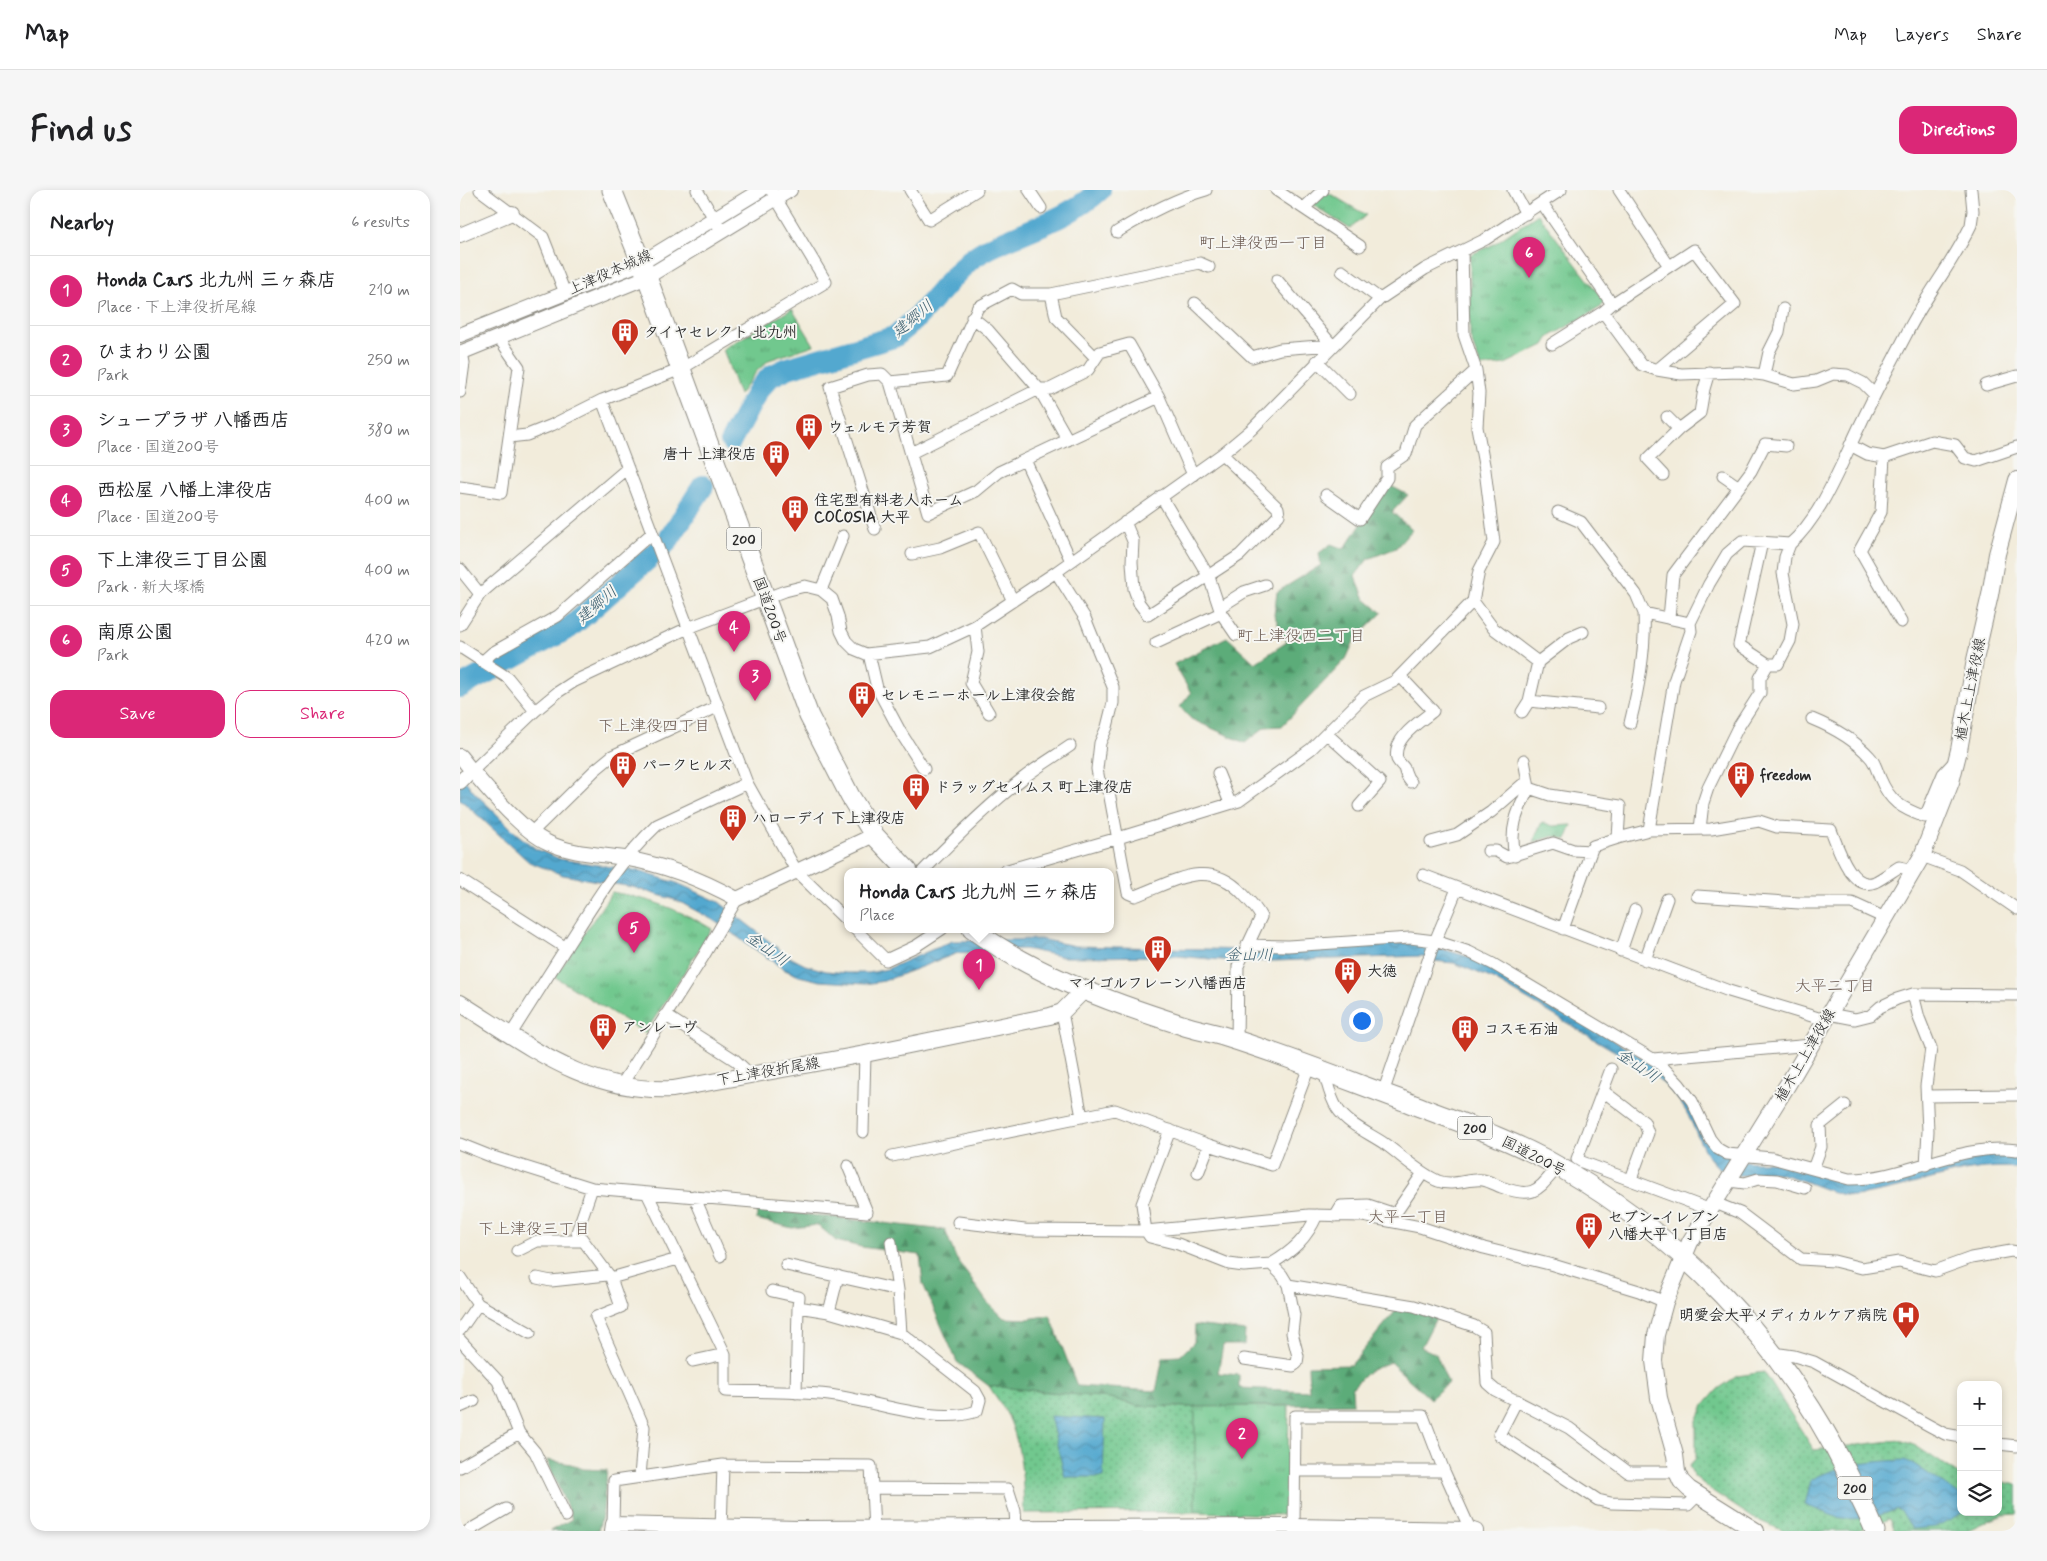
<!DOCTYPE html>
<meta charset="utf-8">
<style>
body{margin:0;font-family:Mynerve,"Klee One",sans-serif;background:#f6f6f6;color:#202124}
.controls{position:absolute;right:15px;bottom:15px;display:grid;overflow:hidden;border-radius:10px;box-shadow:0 2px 8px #0003}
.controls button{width:45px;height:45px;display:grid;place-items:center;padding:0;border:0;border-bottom:1px solid #e0e0e0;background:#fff;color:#202124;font:25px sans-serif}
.you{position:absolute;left:901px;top:830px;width:18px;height:18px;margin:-12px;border:4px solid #fff;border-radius:50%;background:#1a73e8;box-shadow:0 0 0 8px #1a73e833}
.badge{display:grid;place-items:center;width:32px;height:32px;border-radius:50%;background:#db2777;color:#fff;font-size:16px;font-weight:700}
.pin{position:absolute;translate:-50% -41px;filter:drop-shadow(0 1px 2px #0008)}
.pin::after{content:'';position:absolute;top:26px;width:18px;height:15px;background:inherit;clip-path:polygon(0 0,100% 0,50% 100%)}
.popup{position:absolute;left:384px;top:678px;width:270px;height:65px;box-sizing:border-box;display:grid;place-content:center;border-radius:10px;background:#fff;filter:drop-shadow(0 1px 4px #0005);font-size:16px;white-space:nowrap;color:#757577}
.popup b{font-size:19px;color:#202124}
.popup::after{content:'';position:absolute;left:50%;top:100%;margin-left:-10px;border:10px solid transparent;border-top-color:#fff}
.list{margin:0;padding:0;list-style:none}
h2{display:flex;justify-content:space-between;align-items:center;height:65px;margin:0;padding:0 20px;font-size:21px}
h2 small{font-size:16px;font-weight:400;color:#757577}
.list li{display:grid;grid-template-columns:32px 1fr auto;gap:15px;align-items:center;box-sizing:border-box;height:70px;padding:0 20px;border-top:1px solid #e0e0e0}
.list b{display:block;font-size:19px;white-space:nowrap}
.list p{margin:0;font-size:16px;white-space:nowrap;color:#757577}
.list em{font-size:16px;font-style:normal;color:#757577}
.actions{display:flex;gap:10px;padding:15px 20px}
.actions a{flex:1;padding:11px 0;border:1px solid #db2777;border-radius:15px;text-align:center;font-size:18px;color:#db2777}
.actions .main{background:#db2777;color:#fff}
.icon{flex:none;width:28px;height:28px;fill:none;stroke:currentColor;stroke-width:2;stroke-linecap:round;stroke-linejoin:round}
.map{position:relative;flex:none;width:1557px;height:1341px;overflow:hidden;border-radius:15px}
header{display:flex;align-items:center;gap:30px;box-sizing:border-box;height:70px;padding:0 25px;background:#fff;border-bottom:1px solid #e0e0e0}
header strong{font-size:24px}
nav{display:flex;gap:28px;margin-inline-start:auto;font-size:18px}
.intro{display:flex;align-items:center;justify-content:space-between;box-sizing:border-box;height:120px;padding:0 30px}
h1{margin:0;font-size:35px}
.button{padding:12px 22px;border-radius:15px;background:#db2777;color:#fff;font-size:18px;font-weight:700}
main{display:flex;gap:30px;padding:0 30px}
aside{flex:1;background:#fff;border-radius:15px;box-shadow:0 2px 8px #0003}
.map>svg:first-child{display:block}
</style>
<header>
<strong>Map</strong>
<nav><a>Map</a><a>Layers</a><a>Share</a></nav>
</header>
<div class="intro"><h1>Find us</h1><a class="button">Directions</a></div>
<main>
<aside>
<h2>Nearby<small>6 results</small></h2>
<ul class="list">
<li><span class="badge">1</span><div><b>Honda Cars 北九州 三ヶ森店</b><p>Place · 下上津役折尾線</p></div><em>210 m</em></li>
<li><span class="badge">2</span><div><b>ひまわり公園</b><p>Park</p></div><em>250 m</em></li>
<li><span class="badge">3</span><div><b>シュープラザ 八幡西店</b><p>Place · 国道200号</p></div><em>380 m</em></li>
<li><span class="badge">4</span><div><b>西松屋 八幡上津役店</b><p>Place · 国道200号</p></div><em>400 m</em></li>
<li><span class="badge">5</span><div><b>下上津役三丁目公園</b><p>Park · 新大塚橋</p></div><em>400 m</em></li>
<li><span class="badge">6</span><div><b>南原公園</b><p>Park</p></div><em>420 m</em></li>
</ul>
<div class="actions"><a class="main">Save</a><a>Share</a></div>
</aside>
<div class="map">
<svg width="1557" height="1341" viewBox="0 0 1557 1341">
<defs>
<pattern id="grass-dots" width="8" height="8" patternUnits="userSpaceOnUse" patternTransform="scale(1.25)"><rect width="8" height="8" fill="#71c88e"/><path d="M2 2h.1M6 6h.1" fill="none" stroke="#5da374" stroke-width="1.8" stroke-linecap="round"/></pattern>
<pattern id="forest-firs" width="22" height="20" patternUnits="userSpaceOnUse" patternTransform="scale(1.25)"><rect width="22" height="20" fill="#5cac79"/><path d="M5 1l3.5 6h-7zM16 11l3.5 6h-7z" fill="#4c8c63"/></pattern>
<pattern id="park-tufts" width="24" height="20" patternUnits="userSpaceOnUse" patternTransform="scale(1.25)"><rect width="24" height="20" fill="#71c88e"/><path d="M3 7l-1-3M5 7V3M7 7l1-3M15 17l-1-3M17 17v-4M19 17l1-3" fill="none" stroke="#5da374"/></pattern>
<pattern id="water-waves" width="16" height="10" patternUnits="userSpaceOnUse" patternTransform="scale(1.25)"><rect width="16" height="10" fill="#53a8cf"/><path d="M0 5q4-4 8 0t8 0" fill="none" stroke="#4589a8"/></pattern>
</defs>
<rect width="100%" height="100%" fill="#f6f6f2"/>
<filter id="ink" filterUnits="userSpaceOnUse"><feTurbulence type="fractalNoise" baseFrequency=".02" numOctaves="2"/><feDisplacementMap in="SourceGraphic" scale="10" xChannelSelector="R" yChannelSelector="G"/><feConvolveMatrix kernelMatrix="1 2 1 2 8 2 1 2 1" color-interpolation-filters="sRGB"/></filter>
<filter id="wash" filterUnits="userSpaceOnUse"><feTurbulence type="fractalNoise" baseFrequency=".0096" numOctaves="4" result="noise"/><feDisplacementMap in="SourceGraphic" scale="20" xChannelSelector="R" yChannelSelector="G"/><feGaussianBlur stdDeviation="1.12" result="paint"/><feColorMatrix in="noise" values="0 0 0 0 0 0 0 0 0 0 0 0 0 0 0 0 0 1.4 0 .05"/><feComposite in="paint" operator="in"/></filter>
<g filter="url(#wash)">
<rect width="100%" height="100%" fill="#f2ecdb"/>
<path fill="url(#grass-dots)" stroke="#4e7a5c" d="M1304,1182L1354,1260L1440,1250L1456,1256L1501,1286V1322H1538V1291L1557,1295V1324L1543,1325L1529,1330L1506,1341H1435L1430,1329L1396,1341H1324L1293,1328L1251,1300L1234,1286L1229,1276L1236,1268V1233L1244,1215L1258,1199L1277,1186Z
M529,1196L650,1208L678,1216L735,1217V1322L564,1323C563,1290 562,1257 548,1226C543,1216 535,1206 529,1196Z"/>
<path fill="url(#forest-firs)" stroke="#446c52" d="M929,295L948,305L932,322L952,340L936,358L908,369L895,386L905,409L922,423L895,449L886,469L822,536L805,537L785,553L731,529L720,517L731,503L714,474L767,447L795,473L827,452L814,425L817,402L861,375L859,363L871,354L884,359Z
M298,1019L485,1040L496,1068L527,1112L544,1128L568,1129L590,1125L617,1196L696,1201L703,1167L720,1166L734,1152L735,1135L785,1141L784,1155H763L758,1183L779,1185V1198L849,1201L848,1176L891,1175L938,1118L953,1119L976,1128L961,1157L976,1164L988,1193L970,1209L930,1172L909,1181L892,1198L893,1214L735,1217L678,1216L650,1208L529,1196L497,1172L463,1094L460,1065L401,1057L376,1051L358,1035L332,1038L296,1029Z
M87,1270L111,1274L123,1279L147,1280L143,1321L138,1341H90L112,1329Z"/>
<path fill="url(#park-tufts)" stroke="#4e7a5c" d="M867,2L906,25L890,39L853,15Z
M1078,24L1144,111L1141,117L1089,147L1084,155L1045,174L1021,177L1010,147V65L1034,54Z
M332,119L354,155L309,170L297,181L279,205L263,159Z
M1082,632L1093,636L1112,635L1106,650L1094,646L1073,652Z
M152,702C190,709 219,719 252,739L185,843L95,787Z
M829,1216L827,1321L823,1325L735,1322V1217Z"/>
<path fill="url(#water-waves)" stroke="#3f6a7d" d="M24,479L32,485L0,501V492Z
M0,584L14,602L57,644L76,659L100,669L178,681L217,693L259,712L328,766L345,775L366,781L387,783H409L427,779L492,751L580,749L616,756L791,760L925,753L966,754L1009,767L1034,780L1195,875L1219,900L1272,969L1294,972H1312L1384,992L1436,987L1531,964H1557V978C1503,972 1450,1000 1396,1006C1377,1008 1338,986 1316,983C1298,980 1282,991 1264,981C1241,968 1237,938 1224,918C1216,905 1204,894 1193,884L1033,789L994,773L973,771L963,766L784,772L717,766L605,767L564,759L498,763L424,791L405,794L360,791L339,786L325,780L253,730L218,711L172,697L103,685L69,672L0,609Z
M590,1226L645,1229L643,1287H605Z
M1445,1270L1454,1274L1501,1306V1322H1504L1475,1337L1452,1339L1442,1322L1437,1319C1419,1327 1390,1333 1371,1325C1362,1322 1354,1318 1345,1315L1351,1290C1377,1275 1414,1271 1445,1270Z"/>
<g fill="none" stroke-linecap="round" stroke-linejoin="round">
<path stroke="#53a8cf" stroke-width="22" d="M271,251L298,200L311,186L328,178L434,147C464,126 482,95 509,71C521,61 535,55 549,49C581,35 614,24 640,0
M0,497L109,438L127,423L207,352L243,296"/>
</g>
</g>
<g filter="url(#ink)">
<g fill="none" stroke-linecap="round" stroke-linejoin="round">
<g stroke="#8e8c83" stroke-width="13">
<path id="minor" d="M20,0L83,47L105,103
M237,0L262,42
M450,0L469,30L517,0
M569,0L581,18
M816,0L900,56
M1053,0L1066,24
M1159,0L1209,76
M1082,13L1152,114
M844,18L863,0
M657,42C686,24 714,9 746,0
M882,81L920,109
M817,90L872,155
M591,104L740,73L749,77
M735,113L792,167L820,159L872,155
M512,127L528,140L579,199L608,250
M1092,154L1143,122L1152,114L1234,60L1275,114L1197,180L1182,175L1143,122
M857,171L890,204
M1197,180L1221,184L1279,182L1304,185L1334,194L1356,191L1373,184L1387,185L1403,193L1414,204
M1304,185L1309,162L1319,142L1323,119
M430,192L468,323L516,301L539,282L699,207
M1526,195L1557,186
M0,202L4,173L2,162
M142,210L287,593L337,682L388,732
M1207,227L1219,239
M49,247L67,245L92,235L142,210L221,179L366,92L311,0
M1390,255L1407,264L1424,267L1421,322L1400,360L1441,432
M451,263L579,199H590L628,180L640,162L669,154L699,207L733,285
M1424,267L1472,251L1495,255L1505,268L1516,271L1557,257
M565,270L611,371
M1203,285L1188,269L1219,239L1240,223L1244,199L1249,182
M1263,286L1279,297
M0,297L41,303L59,177L39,148
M866,305L900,329L927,288V277L946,264L955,235L1016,180
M701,306L749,387L761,423L776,445
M1098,322L1121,332L1176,404L1184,423L1230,433
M665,332L673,351L672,372L674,399L679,413L688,425L780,365L819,325L818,318L762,264
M415,339L370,197L408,185L422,184L430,192L487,186L518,117L552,99L561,104H591L596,127L636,168
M452,364L480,358L519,342L553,411
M0,379L20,404
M596,382L625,428L653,497V513L647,537L640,553L637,579L639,590L649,602L668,703L675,706C713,692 748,667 782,703C789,710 796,717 801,727L778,776L777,851
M361,400L383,346
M1013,411L1033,438L1078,472
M760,417L784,402L805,395
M1209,428L1213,385L1291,281L1305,254L1326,256
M0,435L20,404L168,278
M515,436L518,462L511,493L529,523
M1123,442L1109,448L1078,472L1069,511L1138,518
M696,453L761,423
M0,457L48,488L75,521
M409,464L417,498L441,543L464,579
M22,472L32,463L98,426L192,343
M1308,474H1318L1330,451L1333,434L1323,383L1325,367L1330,354
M940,486L973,521C960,532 932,548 937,569C938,572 942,575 944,578C946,584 946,587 951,592
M1062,522L1069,511
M1352,529C1374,538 1394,549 1410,567C1415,572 1417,581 1420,588C1430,612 1441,618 1465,627L1483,584L1495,571
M1170,533C1179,497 1186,460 1184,423
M867,544L920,592L899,616
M1064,570L1069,598L1090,605L1160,616L1158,648
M758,583L770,613
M6,587L75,521L98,502L115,491L228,438L325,401L345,396L361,400L372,409L378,426L381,441L386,451L394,459L406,464L470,457L515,436L596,382L762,264L792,239L920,109L965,79L1026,49L1101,0
M1240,639L1243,613L1248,598L1277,539L1300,503V488L1308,474L1279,455L1302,352
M1189,640L1214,491L1231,441L1230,433L1249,394L1267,364L1282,351L1330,354C1362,327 1383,269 1402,231C1416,201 1432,172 1447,143C1466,105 1493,73 1511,35L1513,21L1511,0
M71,643L135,580L152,566L257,517
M971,652L997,645L1031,622L1062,595L1069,598C1057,622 1049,639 1055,666
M1028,661H1036L1047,667L1093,653L1113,660L1131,661
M1462,666L1500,680L1557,719
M463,681C494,649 526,617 562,589C577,577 594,567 610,556
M544,681L658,648L779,611L851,559L904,506L935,491L1013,411L1019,381L1034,352L1025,280L1017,237L1019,203L1016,180L1004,145L1002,61
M963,685L1269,801L1365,830
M0,690L106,758
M1237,706L1339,713H1392L1425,728
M395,739L426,770L456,756L482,739
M1103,739L1133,656L1158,648L1189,640L1251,639L1299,631L1317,637L1371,640C1377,655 1391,702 1415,692C1423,688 1431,682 1439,677L1454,680
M787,755L828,756L950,748L975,751L1009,762L1033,774L1198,872L1219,894L1232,911L1250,949L1258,959L1267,964L1312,968L1389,989C1444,990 1501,952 1557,960
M1161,761L1175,720
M1185,770L1207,709
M1453,804L1459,828L1471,858L1466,896L1468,941L1466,975
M602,822L622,927
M1369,824L1395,829L1411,825L1420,817L1437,809L1453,804L1557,805
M205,825L275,870L291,885
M51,844C71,812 92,780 112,748C138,707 162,668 197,635L287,593
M1193,869L1351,855
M1151,879L1117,969L1122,972L1251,1020
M864,882C868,895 870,907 877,918C888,935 909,943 925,954C942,966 959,983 978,991C994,997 1008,988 1023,990C1029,991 1036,995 1041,997C1074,1009 1077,1001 1098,977
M162,894L243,767L277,709
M1143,901L1184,932L1188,943L1171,989
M923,903L973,756L997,699
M1467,906L1557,905
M710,940L682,1014L686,1041L690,1047L718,1054L769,1074L784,1076L811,1074L822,1085L828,1095L954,1116L1014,1136L1024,1142L1027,1193L1035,1200L1109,1238L1168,1282H1217
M403,942L405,864
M0,954L30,966L132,998L407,1022L388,976
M432,966L655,920L749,955L812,975L849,877
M1353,979L1361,957L1360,935L1385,915
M738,983L749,955
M1269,991L1285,993L1298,989L1317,990L1345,998
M132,998L117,1042L151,1088L161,1117L136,1127L184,1237L180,1287
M187,1003L265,1164V1201C300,1202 335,1201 369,1205C412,1210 477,1236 517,1221L520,1210L515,1201L441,1143L369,1122L338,1117L336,1203
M234,1006L260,1066
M1255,1013L1280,1023L1341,1069L1374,1071L1402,1078L1439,1072L1475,1081L1511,1068L1551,1061L1557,1062
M875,1026L881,1016L908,1015L935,1024L963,983
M498,1032L565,1040L686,1041L849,1025L903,1026L960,1037L1024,1058L1093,1075L1179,1101L1205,1112
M431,1052L438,1100L441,1143
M57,1061L77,1051H123
M811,1074C833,1061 847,1048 857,1025
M326,1075L438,1100
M0,1087L18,1114
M77,1088L91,1091L147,1085
M151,1088L218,1069
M312,1101L339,1107L338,1117
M369,1122L378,1086
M0,1140L18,1114L70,1143
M0,1150L38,1191L59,1243L75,1262L106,1326
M1313,1163L1334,1166L1354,1172L1470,1236L1485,1244L1501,1247
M784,1169L833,1176L837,1173L838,1166L832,1143L834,1125L828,1095
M233,1171L265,1164
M1057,1210L1039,1245L1138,1310L1151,1313L1228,1315L1238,1305
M0,1217L14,1211
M1538,1254L1557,1256
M0,1277L59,1243
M835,1281H984
M413,1298L548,1299L555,1321L556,1336
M153,1334L154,1291L263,1275L411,1276L414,1341
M834,1336L835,1226H963L984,1281L1010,1339
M8,1341L46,1319
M261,1341L263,1275"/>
</g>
<g stroke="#8e8c83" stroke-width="16">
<path id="tertiary" d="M0,45L52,23
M0,145L181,73L301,0
M0,163L187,87L330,0
M0,566C19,590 62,642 89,653C112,664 139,664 164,668C205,675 241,689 277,709L414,645
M0,592L5,587
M152,1341L153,1334L338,1338L834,1336L1010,1339L1016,1341"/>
</g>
<g stroke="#8e8c83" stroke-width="18">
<path id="secondary" d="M0,813C71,857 126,903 213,899L405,864L590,826L602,822L625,799
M1296,1341L1229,1299L1221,1291L1217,1282L1215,1265L1199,1208L1194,1171L1196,1145L1205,1112L1230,1052L1328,894L1462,666L1491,592L1499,560L1515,470L1530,405L1537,364L1557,290"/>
</g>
<g stroke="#8e8c83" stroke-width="21">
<path id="trunk" d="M152,0L187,87L349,526L390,606L414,645L448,681
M512,739C574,784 649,812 722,835C736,840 751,842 766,847C827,866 887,890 947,912C992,930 1040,945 1083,968C1217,1040 1325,1154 1391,1290C1399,1307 1408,1323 1415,1341"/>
</g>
<use href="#minor" stroke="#fff" stroke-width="11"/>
<use href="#tertiary" stroke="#fff" stroke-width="14"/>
<use href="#secondary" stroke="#fff" stroke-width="16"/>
<use href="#trunk" stroke="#fff" stroke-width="19"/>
</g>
</g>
<defs>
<g id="building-pin" transform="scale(1.4375)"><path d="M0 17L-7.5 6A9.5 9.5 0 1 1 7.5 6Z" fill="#c8321e" stroke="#f6f6f2"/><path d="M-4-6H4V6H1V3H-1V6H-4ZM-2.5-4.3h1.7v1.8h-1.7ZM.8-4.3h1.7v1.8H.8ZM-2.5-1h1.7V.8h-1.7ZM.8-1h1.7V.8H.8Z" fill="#fff"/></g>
<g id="hospital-pin" transform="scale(1.4375)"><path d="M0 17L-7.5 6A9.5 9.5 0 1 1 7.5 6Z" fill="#c8321e" stroke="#f6f6f2"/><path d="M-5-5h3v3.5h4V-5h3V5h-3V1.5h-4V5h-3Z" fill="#fff"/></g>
</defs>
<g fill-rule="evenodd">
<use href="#building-pin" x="165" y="142"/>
<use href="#building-pin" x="349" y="237"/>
<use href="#building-pin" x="316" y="264"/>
<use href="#building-pin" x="335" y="319"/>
<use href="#building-pin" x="402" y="505"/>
<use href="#building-pin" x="163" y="575"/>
<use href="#building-pin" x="1281" y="585"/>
<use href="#building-pin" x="456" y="597"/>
<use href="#building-pin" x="273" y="628"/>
<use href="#building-pin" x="698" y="759"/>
<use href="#building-pin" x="888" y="781"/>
<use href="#building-pin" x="143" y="837"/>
<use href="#building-pin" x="1005" y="839"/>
<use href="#building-pin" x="1129" y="1036"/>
<use href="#hospital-pin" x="1446" y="1125"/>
</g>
<g text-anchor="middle" stroke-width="4" stroke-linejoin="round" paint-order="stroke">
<g fill="#f6f6f2" stroke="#686867" stroke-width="1">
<rect x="266.5" y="337.5" width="35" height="23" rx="4"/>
<rect x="997.5" y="926.5" width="35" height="23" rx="4"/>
<rect x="1377.5" y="1286.5" width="35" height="23" rx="4"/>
</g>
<g font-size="14" font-weight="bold" fill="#2b2b2b">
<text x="284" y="354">200</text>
<text x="1015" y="943">200</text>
<text x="1395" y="1303">200</text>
</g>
<g font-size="15" fill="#2b2b2b" stroke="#f6f6f2">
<text transform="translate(150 82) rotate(-24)" y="5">上津役本城線</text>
<text transform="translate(310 420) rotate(70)" y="5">国道200号</text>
<text transform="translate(1510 499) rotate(-79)" y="5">植木上上津役線</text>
<text transform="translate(1345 865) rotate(-60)" y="5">植木上上津役線</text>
<text transform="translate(308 881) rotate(-10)" y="5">下上津役折尾線</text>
<text transform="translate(1074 966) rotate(27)" y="5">国道200号</text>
</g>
<g font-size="15" font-weight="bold" fill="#2b2b2b" stroke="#f6f6f2" text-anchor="start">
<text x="184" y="147">タイヤセレクト 北九州</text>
<text x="368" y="242">ウェルモア芳賀</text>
<text x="297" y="269" text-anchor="end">唐十 上津役店</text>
<text x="354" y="315">住宅型有料老人ホーム<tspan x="354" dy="17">COCOSIA 大平</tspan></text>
<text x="421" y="510">セレモニーホール上津役会館</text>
<text x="182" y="580">パークヒルズ</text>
<text x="1300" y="590">freedom</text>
<text x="475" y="602">ドラッグセイムス 町上津役店</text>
<text x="292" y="633">ハローデイ 下上津役店</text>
<text x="907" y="786">大徳</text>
<text x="698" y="798" text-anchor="middle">マイゴルフレーン八幡西店</text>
<text x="162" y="842">アンレーヴ</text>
<text x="1024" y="844">コスモ石油</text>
<text x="1148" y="1032">セブン-イレブン<tspan x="1148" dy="17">八幡大平１丁目店</tspan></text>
<text x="1427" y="1130" text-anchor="end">明愛会大平メディカルケア病院</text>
</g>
<g font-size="16" fill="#6d5c53" stroke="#f6f6f2">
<text x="803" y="58">町上津役西一丁目</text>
<text x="841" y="451">町上津役西二丁目</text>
<text x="194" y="541">下上津役四丁目</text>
<text x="1375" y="801">大平二丁目</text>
<text x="948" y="1032">大平一丁目</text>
<text x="74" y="1044">下上津役三丁目</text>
</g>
<g font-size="16" font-style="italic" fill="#3b5d6d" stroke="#f6f6f2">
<text transform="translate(452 128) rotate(-40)" y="6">建郷川</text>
<text transform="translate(136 414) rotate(-41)" y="6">建郷川</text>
<text transform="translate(308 758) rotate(35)" y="6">金山川</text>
<text x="789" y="770">金山川</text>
<text transform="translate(1179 875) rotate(34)" y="6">金山川</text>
</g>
</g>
</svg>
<div class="controls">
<button>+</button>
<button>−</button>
<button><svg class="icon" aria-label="layers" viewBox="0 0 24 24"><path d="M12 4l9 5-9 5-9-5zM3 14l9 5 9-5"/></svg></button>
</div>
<div class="you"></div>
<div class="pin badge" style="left:519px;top:800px">1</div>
<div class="popup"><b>Honda Cars 北九州 三ヶ森店</b>Place</div>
<div class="pin badge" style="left:782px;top:1269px">2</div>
<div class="pin badge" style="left:295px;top:511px">3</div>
<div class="pin badge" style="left:274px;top:462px">4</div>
<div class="pin badge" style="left:174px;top:763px">5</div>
<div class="pin badge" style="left:1069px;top:88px">6</div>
</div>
</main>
